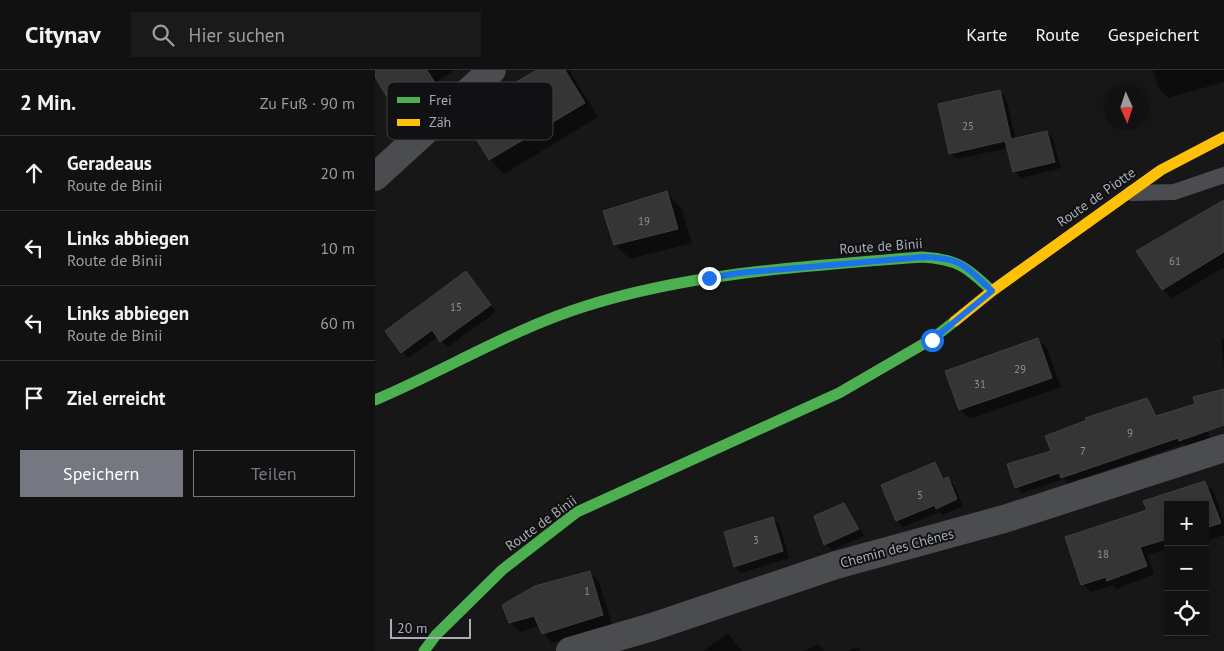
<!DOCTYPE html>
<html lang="de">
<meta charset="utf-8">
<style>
body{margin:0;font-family:"PT Sans",sans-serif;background:#1a1a1a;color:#f1f3f6}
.controls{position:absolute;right:15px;bottom:15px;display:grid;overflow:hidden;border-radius:0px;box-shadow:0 2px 8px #0003}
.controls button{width:45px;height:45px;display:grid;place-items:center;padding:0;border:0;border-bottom:1px solid #303131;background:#111;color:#f1f3f6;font:25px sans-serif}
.compass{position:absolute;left:729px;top:15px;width:45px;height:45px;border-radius:50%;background:#111;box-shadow:0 2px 8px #0003;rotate:177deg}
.scale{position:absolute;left:15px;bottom:12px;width:81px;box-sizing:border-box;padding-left:5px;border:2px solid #a8adb8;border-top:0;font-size:14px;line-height:18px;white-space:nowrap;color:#a8adb8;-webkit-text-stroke:4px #111113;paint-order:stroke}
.stop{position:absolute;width:15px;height:15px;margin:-11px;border:4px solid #1a73e8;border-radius:50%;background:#fff}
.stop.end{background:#1a73e8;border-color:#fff;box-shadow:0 1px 5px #0008}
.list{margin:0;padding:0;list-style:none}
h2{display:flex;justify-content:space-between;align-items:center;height:65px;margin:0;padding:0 20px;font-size:21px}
h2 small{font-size:16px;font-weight:400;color:#9c9d9f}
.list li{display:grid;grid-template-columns:32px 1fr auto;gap:15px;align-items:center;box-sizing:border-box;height:75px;padding:0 20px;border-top:1px solid #303131}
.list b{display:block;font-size:19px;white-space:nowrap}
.list p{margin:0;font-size:16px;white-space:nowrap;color:#9c9d9f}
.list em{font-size:16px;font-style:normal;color:#9c9d9f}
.actions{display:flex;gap:10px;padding:15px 20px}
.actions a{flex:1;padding:11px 0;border:1px solid #757880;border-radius:0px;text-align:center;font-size:18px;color:#757880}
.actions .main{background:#757880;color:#fff}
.icon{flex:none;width:28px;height:28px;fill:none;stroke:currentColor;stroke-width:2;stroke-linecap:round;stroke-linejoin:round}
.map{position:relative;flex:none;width:849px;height:581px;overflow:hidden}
header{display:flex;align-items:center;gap:30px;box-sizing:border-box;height:70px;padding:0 25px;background:#111;border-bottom:1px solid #303131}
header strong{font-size:24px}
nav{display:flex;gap:28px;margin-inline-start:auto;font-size:18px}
.search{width:350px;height:45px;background:#1a1a1a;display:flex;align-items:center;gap:12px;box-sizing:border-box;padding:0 18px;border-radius:0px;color:#9c9d9f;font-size:19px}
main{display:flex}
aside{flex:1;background:#111}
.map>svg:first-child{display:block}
</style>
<header>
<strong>Citynav</strong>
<div class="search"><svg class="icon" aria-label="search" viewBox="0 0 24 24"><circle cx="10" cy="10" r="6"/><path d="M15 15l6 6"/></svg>Hier suchen</div>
<nav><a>Karte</a><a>Route</a><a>Gespeichert</a></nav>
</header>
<main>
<aside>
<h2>2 Min.<small>Zu Fuß · 90 m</small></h2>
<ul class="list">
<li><svg class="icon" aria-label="ahead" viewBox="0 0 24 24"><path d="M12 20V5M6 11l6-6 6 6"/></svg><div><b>Geradeaus</b><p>Route de Binii</p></div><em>20 m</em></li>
<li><svg class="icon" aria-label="left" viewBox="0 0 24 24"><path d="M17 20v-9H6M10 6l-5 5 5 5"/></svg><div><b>Links abbiegen</b><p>Route de Binii</p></div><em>10 m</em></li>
<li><svg class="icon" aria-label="left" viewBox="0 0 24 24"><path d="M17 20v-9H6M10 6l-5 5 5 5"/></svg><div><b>Links abbiegen</b><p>Route de Binii</p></div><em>60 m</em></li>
<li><svg class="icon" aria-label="arrive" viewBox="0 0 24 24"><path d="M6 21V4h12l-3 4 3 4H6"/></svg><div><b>Ziel erreicht</b></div></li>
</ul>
<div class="actions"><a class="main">Speichern</a><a>Teilen</a></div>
</aside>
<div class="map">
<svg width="849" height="581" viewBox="0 0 849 581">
<rect width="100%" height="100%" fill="#171717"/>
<path fill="#0007" d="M0,0H80L61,12L70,26L30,49L22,42L0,4Z
M164,0H194L223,47L129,104L115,89Z
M778,0H849V12L793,28L784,19Z
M624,21L631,28L641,70L672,62L678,69L686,98L646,108L639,101L633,78L582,89L575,83Z
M291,122L306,137L317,173L255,189L240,175L230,141Z
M849,132V197L797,228L788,219Z
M91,203L121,242L73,277L63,267L33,288L27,282Z
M663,269L672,278L686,317L595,349L585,340L572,302Z
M846,269H849V298Z
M771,330L783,347L849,341V355L832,360L835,368L811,376L809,374L693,413L689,409L647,423L641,417L678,381Z
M560,394L570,409L572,408L579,415L588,436L568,445L565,442L528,457L522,451Z
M830,413L838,421L849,451V465L830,471V435H793V479L772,485L779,504L741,519L738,515L716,522L708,514L773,441Z
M468,435L475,441L489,466L457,480L450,474Z
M398,449L405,455L414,488L366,503L360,497L350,463Z
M215,502L224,512L237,554L177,573L168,563L165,556L145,562L135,552Z
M353,563L367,581H328Z
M443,574L449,581H428Z
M482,577L486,581H473Z"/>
<path fill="#353536" stroke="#3f4043" d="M0,0H52L63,18L21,42L0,7Z
M162,0H190L210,33L114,90L91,52L124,22Z
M625,20L636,69L672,61L680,92L638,102L630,71L574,84L563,34Z
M292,121L303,159L239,175L228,141Z
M849,130V182L787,220L761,181Z
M91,201L116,235L65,272L57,260L26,283L10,261Z
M663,268L677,308L584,340L570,301Z
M849,319V355L804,371L803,368L686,408L684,403L640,418L632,394L676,381L670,366L712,350L710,348L772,328L781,346L820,334L818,327Z
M560,392L568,409L573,407L582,429L561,439L560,435L521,451L506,415Z
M830,411L846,453L830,458V435H793V469L765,477L772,496L732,511L731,507L706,515L690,467L772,440L768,431Z
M469,433L484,459L449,475L439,446Z
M398,447L408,481L359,497L349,462Z
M215,501L228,545L167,564L159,546L134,553L127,535L160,516Z"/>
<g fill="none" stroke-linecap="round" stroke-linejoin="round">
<path stroke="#4b4c50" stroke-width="16" d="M757,123L799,122L849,105"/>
<path stroke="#4b4c50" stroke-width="28" d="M0,107L117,0
M195,581L277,557L461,495L629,449L849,378"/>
<path stroke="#4caf50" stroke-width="11" d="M0,330C71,300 137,259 211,236C319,202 434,196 547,187C582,189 592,197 617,221
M49,581L61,565L127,500L202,442L464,323L557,269L580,251"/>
<path stroke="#ffc107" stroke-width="11" d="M580,251L617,221L786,100L849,67"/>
</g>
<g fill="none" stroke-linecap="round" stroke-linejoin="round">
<path stroke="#1a73e8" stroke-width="6" d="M334,208L364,203L548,187C587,188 589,195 617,221L557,270"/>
</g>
<g text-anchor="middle" stroke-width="4" stroke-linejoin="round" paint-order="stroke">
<g font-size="11" fill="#8b8f98">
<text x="593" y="60">25</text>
<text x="269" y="155">19</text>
<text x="800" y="195">61</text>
<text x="81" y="241">15</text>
<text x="645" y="303">29</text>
<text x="605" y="318">31</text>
<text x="755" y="367">9</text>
<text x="708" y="385">7</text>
<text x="545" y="429">5</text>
<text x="381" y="474">3</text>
<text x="728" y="488">18</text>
<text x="212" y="525">1</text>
</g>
<g font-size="14" fill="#a8adb8" stroke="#111113">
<text transform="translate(721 127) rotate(-35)" y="5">Route de Piotte</text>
<text transform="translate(506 176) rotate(-4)" y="5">Route de Binii</text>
<text transform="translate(166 453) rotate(-36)" y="5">Route de Binii</text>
<text transform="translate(522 478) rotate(-15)" y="5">Chemin des Chênes</text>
</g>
</g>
<rect x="12" y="12" width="166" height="58" rx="8" fill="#111113" stroke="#3e4045" stroke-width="1"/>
<rect x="22" y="27" width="23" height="6" fill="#4caf50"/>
<rect x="22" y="49" width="23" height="7" fill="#ffc107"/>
<g font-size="14" fill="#a8adb8">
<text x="54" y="35">Frei</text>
<text x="54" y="57">Zäh</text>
</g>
</svg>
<div class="controls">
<button>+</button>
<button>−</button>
<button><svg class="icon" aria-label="locate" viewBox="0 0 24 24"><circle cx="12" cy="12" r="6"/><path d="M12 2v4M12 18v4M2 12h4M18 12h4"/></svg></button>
</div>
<svg class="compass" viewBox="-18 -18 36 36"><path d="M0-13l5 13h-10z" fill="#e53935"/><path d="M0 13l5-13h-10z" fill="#9c9d9f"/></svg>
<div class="scale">20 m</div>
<div class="stop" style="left:557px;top:270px"></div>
<div class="stop end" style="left:334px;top:208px"></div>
</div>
</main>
